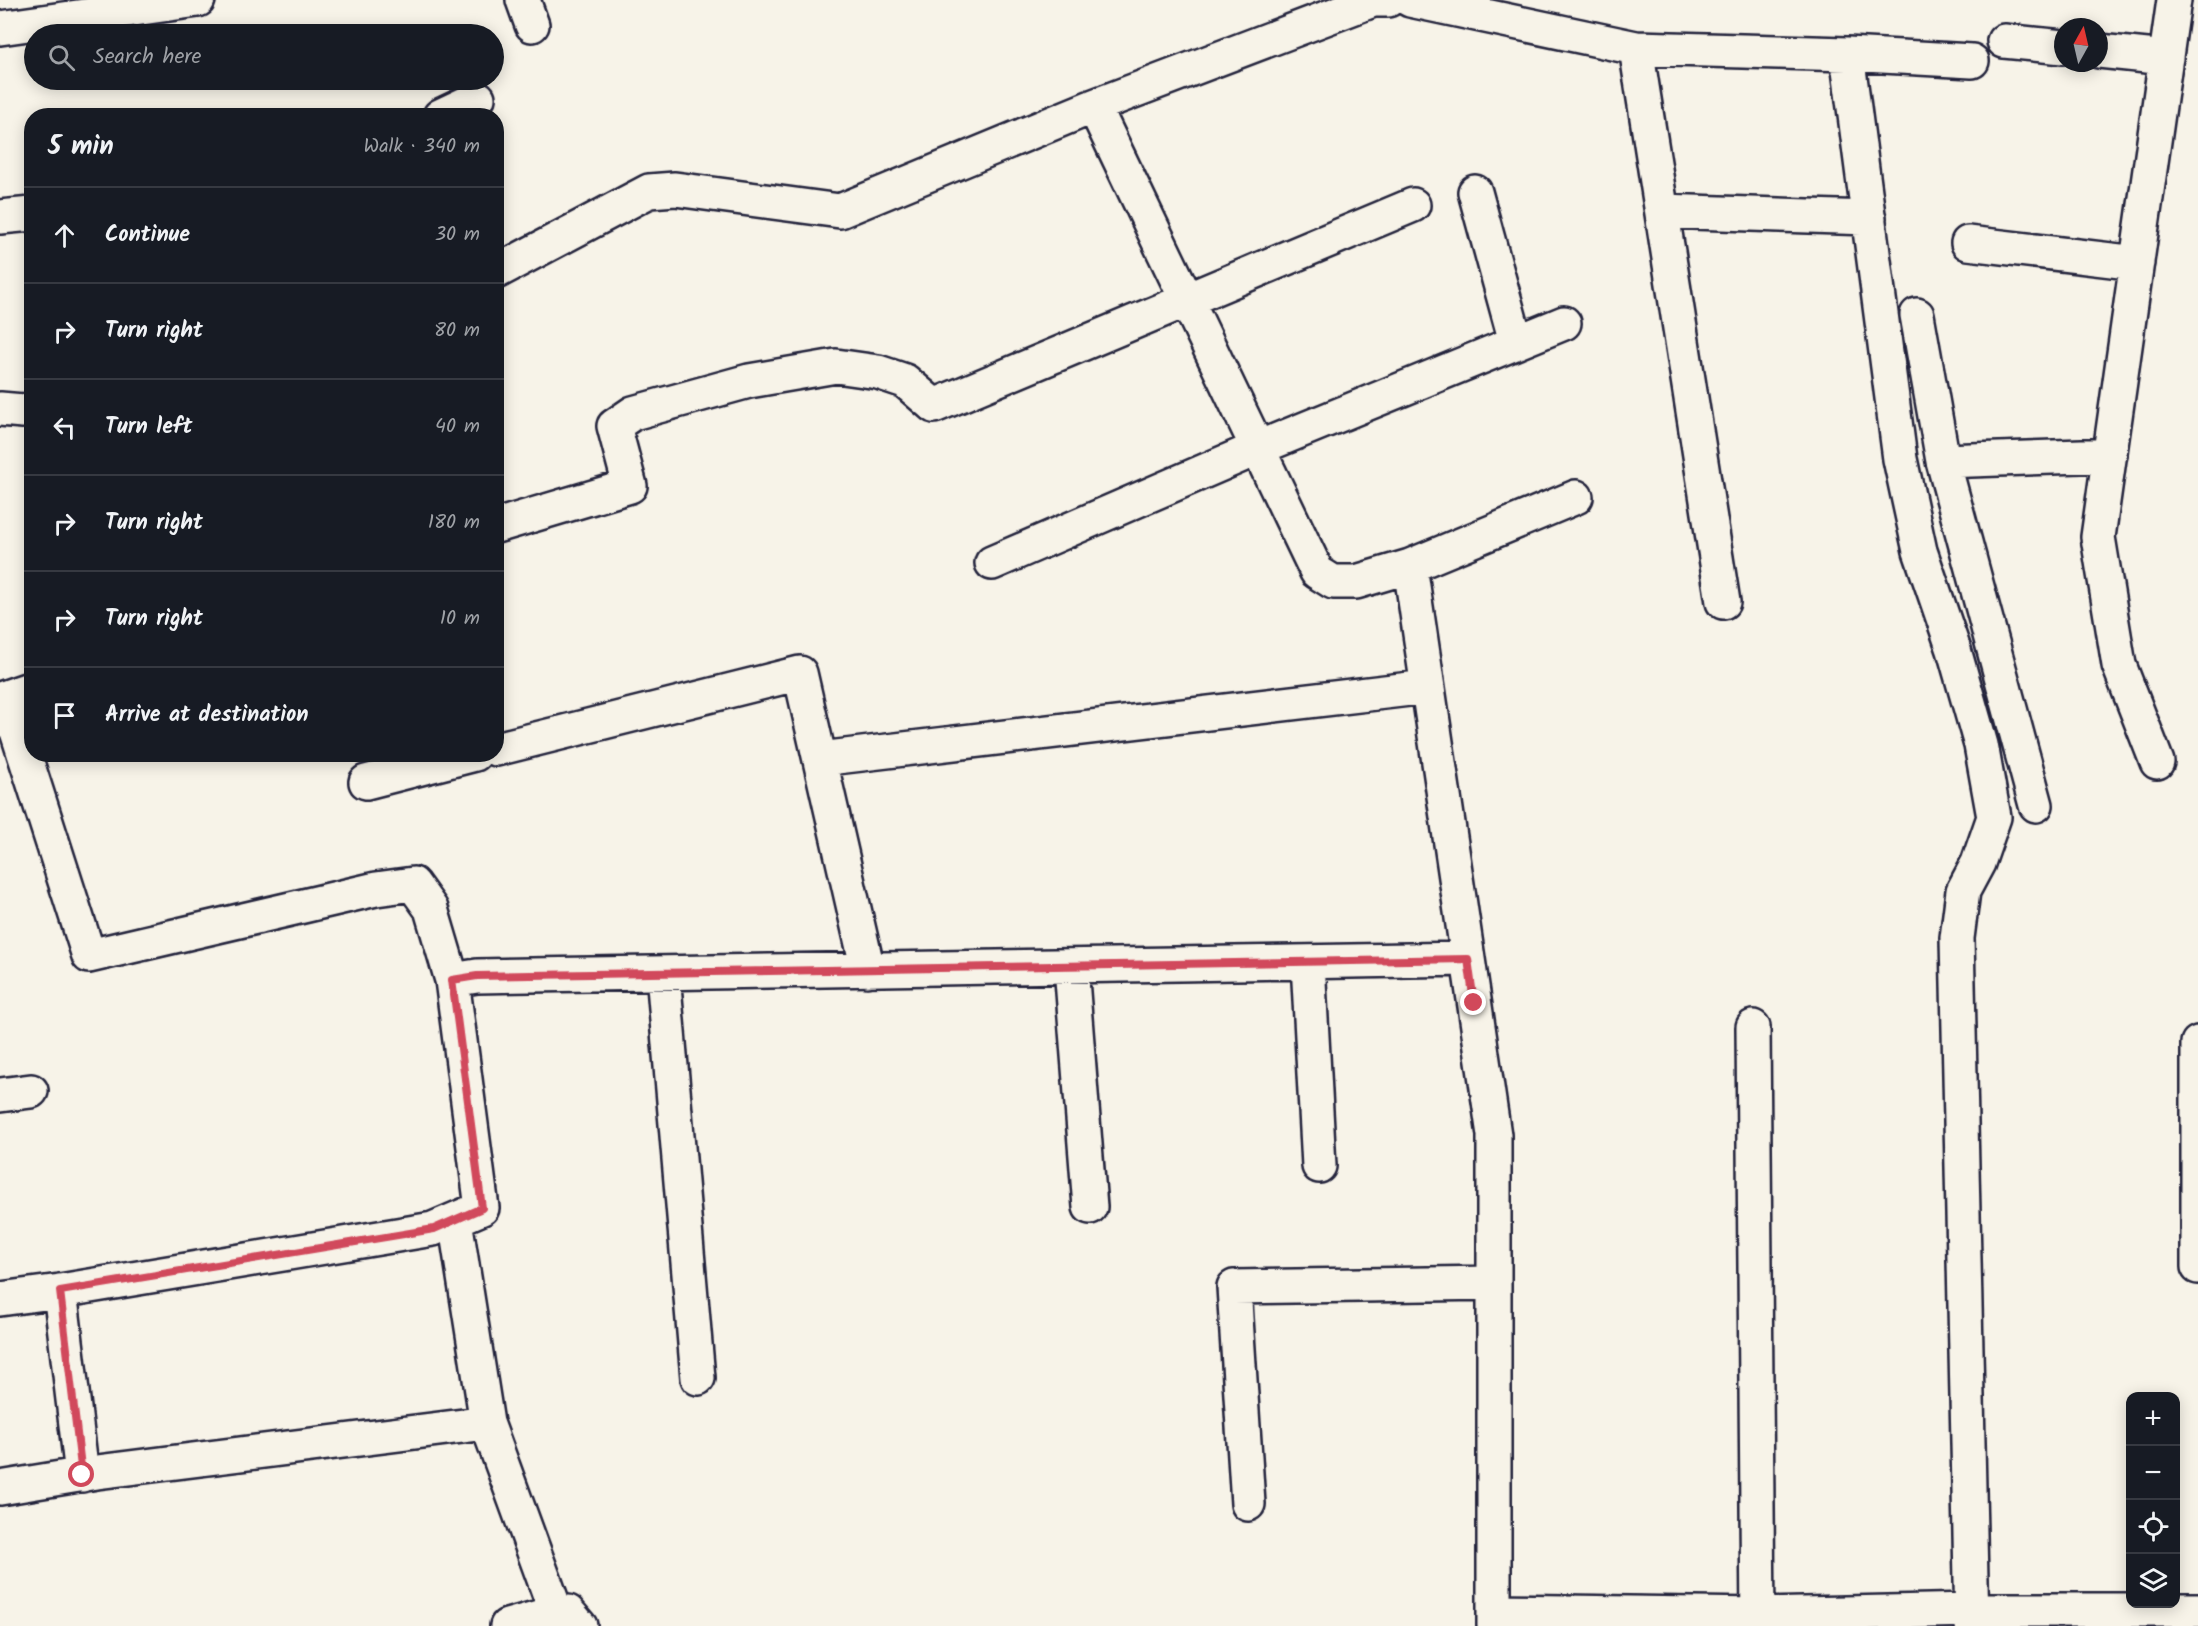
<!DOCTYPE html>
<meta charset="utf-8">
<style>
body{margin:0;font-family:Kalam,sans-serif;background:#20242c;color:#f1f3f6}
.controls{position:absolute;right:18px;bottom:18px;display:grid;overflow:hidden;border-radius:12px;box-shadow:0 3px 15px #0003}
.controls button{width:54px;height:54px;display:grid;place-items:center;padding:0;border:0;border-bottom:2px solid #363941;background:#171b24;color:#f1f3f6;font:30px sans-serif}
.compass{position:absolute;left:2054px;top:18px;width:54px;height:54px;border-radius:50%;background:#171b24;box-shadow:0 3px 15px #0003;rotate:8deg}
.stop{position:absolute;width:18px;height:18px;margin:-14px;border:4px solid #d1495b;border-radius:50%;background:#fff}
.stop.end{background:#d1495b;border-color:#fff;box-shadow:0 2px 6px #0008}
.list{margin:0;padding:0;list-style:none}
h2{display:flex;justify-content:space-between;align-items:center;height:78px;margin:0;padding:0 24px;font-size:26px}
h2 small{font-size:20px;font-weight:400;color:#9ea1a6}
.list li{display:grid;grid-template-columns:39px 1fr auto;gap:18px;align-items:center;box-sizing:border-box;height:96px;padding:0 24px;border-top:2px solid #363941}
.list b{display:block;font-size:22px;white-space:nowrap}
.list em{font-size:20px;font-style:normal;color:#9ea1a6}
.icon{flex:none;width:33px;height:33px;fill:none;stroke:currentColor;stroke-width:2;stroke-linecap:round;stroke-linejoin:round}
.map{position:relative;flex:none;width:2198px;height:1626px;overflow:hidden}
.search{position:absolute;background:#171b24;box-shadow:0 3px 15px #0003;left:24px;top:24px;width:480px;height:66px;display:flex;align-items:center;gap:15px;box-sizing:border-box;padding:0 21px;border-radius:33px;color:#9ea1a6;font-size:22px}
.panel{position:absolute;background:#171b24;box-shadow:0 3px 15px #0003;left:24px;top:108px;width:480px;height:654px;border-radius:24px}
.map>svg:first-child{display:block}
</style>
<div class="map">
<svg width="2198" height="1626" viewBox="0 0 2198 1626">
<rect width="100%" height="100%" fill="#f7f3e8"/>
<filter id="ink" filterUnits="userSpaceOnUse"><feTurbulence type="fractalNoise" baseFrequency=".0167" numOctaves="2"/><feDisplacementMap in="SourceGraphic" scale="12" xChannelSelector="R" yChannelSelector="G"/><feConvolveMatrix kernelMatrix="1 2 1 2 8 2 1 2 1" color-interpolation-filters="sRGB"/></filter>
<g filter="url(#ink)">
<g fill="none" stroke-linecap="round" stroke-linejoin="round">
<g stroke="#22223b" stroke-width="38">
<path id="minor" d="M523,0L532,25
M1410,0L1636,48L1847,54L1972,61
M0,28L198,0
M2004,41L2063,47
M1636,48L1723,602
M2099,51L2166,58
M1847,54L1900,459L1920,551L1954,650L1981,745L1994,817L1978,863L1963,891L1957,938L1972,1626
M1094,106L1317,572L1333,582H1356L1410,566L1576,497
M440,116L478,98
M1475,192L1516,342
M1662,211L1869,218
M0,217L32,214
M1968,243L2137,263
M496,272L649,191L675,189L840,211L1094,106L1373,0H1388
M1917,315L1943,461L2036,805
M0,409L23,411L32,410
M1943,461L2110,455
M496,526L630,486L614,426L633,413L749,381L836,366L878,372L905,381L934,406L1413,205
M992,563L1258,448L1564,323
M1410,566L1494,1135V1626
M6,697L89,956L376,889L413,884L431,909L452,980L477,976L1468,959
M0,699L32,688
M496,749L800,673L868,970
M820,759L1427,687
M2157,762L2119,665L2098,537L2174,0
M366,782L475,754
M1308,963L1319,1166
M1071,967L1090,1207
M663,974L698,1378
M1753,1027L1758,1626
M2198,1043V1267
M0,1095L31,1091
M455,1220L487,1423L556,1612
M60,1291L82,1475
M0,1299L60,1291L433,1229L482,1208L452,980
M0,1488L97,1472L487,1423
M1248,1504L1234,1287L1494,1283
M1494,1611L1758,1615L1972,1610H2198
M507,1626L556,1612H568L580,1626"/>
</g>
<use href="#minor" stroke="#f7f3e8" stroke-width="33"/>
</g>
</g>
<g fill="none" stroke-linecap="round" stroke-linejoin="round" filter="url(#ink)">
<path stroke="#d1495b" stroke-width="8" d="M82,1475L60,1291L434,1229L482,1208L452,980L477,976L1468,959L1474,1003"/>
</g>
</svg>
<div class="controls">
<button>+</button>
<button>−</button>
<button><svg class="icon" aria-label="locate" viewBox="0 0 24 24"><circle cx="12" cy="12" r="6"/><path d="M12 2v4M12 18v4M2 12h4M18 12h4"/></svg></button>
<button><svg class="icon" aria-label="layers" viewBox="0 0 24 24"><path d="M12 4l9 5-9 5-9-5zM3 14l9 5 9-5"/></svg></button>
</div>
<svg class="compass" viewBox="-18 -18 36 36"><path d="M0-13l5 13h-10z" fill="#e53935"/><path d="M0 13l5-13h-10z" fill="#9ea1a6"/></svg>
<div class="stop" style="left:82px;top:1475px"></div>
<div class="stop end" style="left:1474px;top:1003px"></div>
<div class="search"><svg class="icon" aria-label="search" viewBox="0 0 24 24"><circle cx="10" cy="10" r="6"/><path d="M15 15l6 6"/></svg>Search here</div>
<section class="panel">
<h2>5 min<small>Walk · 340 m</small></h2>
<ul class="list">
<li><svg class="icon" aria-label="ahead" viewBox="0 0 24 24"><path d="M12 20V5M6 11l6-6 6 6"/></svg><div><b>Continue</b></div><em>30 m</em></li>
<li><svg class="icon" aria-label="right" viewBox="0 0 24 24"><path d="M7 20v-9h11M14 6l5 5-5 5"/></svg><div><b>Turn right</b></div><em>80 m</em></li>
<li><svg class="icon" aria-label="left" viewBox="0 0 24 24"><path d="M17 20v-9H6M10 6l-5 5 5 5"/></svg><div><b>Turn left</b></div><em>40 m</em></li>
<li><svg class="icon" aria-label="right" viewBox="0 0 24 24"><path d="M7 20v-9h11M14 6l5 5-5 5"/></svg><div><b>Turn right</b></div><em>180 m</em></li>
<li><svg class="icon" aria-label="right" viewBox="0 0 24 24"><path d="M7 20v-9h11M14 6l5 5-5 5"/></svg><div><b>Turn right</b></div><em>10 m</em></li>
<li><svg class="icon" aria-label="arrive" viewBox="0 0 24 24"><path d="M6 21V4h12l-3 4 3 4H6"/></svg><div><b>Arrive at destination</b></div></li>
</ul>
</section>
</div>
